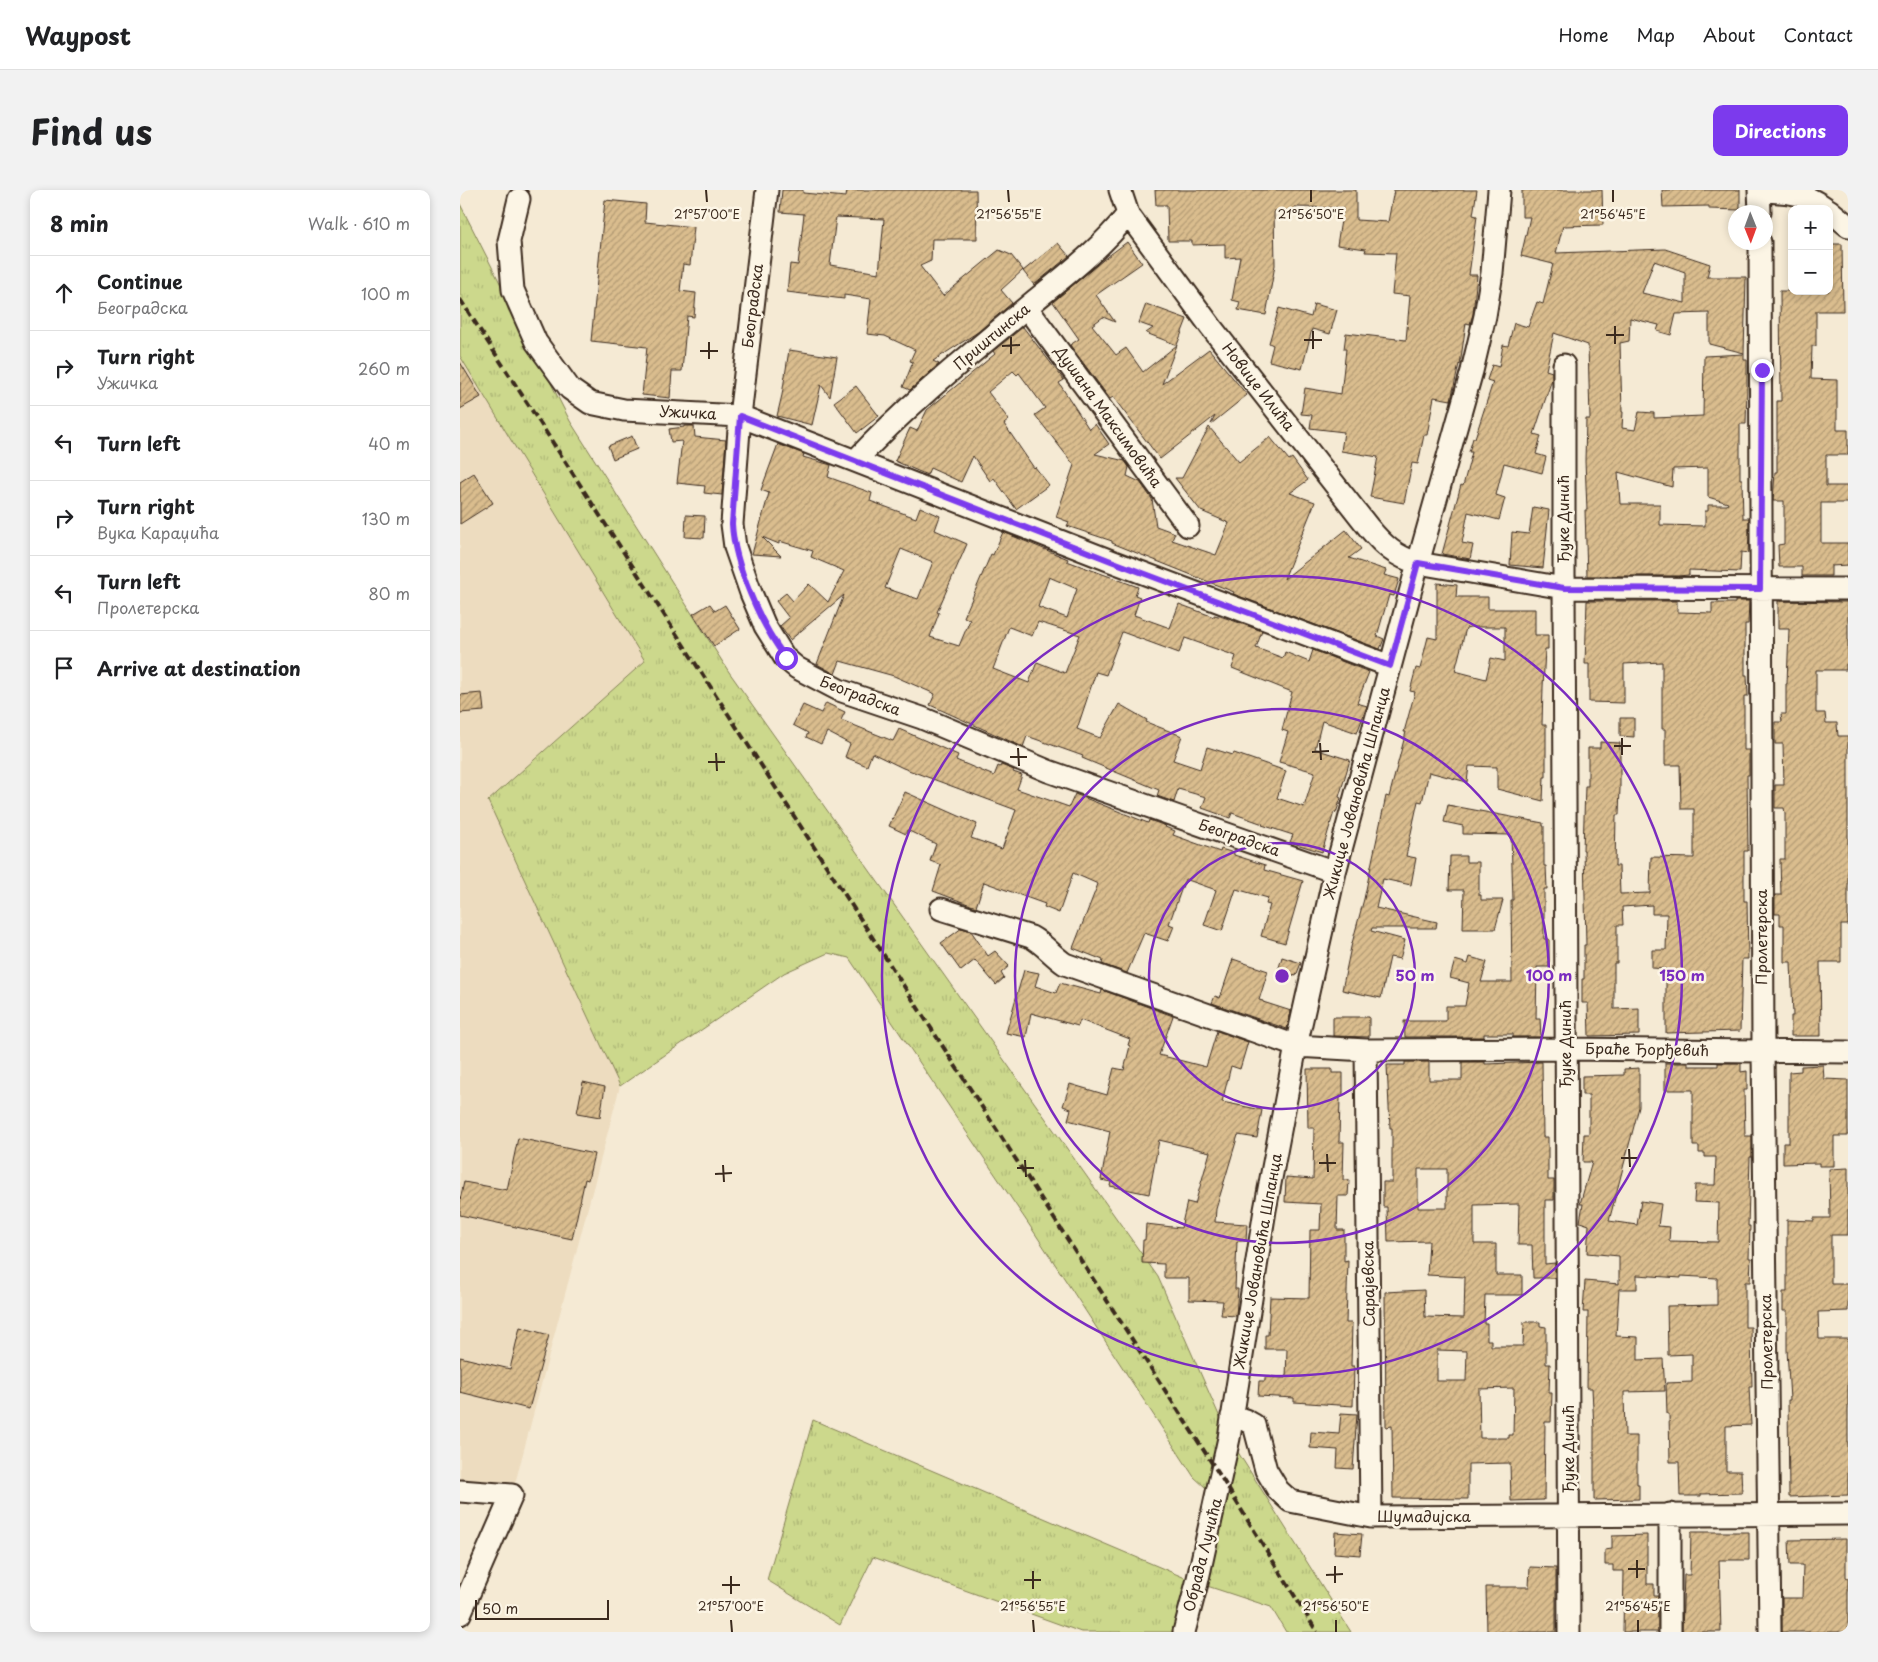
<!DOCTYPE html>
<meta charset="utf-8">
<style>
body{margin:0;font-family:"Playpen Sans",sans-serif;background:#f2f2f2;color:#202124}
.controls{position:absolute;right:15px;top:15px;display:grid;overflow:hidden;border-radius:10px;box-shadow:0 2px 8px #0003}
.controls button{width:45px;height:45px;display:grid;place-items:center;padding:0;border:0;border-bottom:1px solid #e0e0e0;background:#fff;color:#202124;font:25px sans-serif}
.compass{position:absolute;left:1268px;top:15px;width:45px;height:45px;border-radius:50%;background:#fff;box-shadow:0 2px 8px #0003;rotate:179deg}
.scale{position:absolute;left:15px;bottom:12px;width:134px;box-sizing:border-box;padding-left:5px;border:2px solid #3b2a1e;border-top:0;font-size:14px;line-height:18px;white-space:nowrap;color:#3b2a1e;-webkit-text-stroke:4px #fcf5e5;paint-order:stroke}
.stop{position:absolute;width:15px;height:15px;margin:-11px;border:4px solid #7c3aed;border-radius:50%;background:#fff}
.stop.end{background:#7c3aed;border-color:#fff;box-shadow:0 1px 5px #0008}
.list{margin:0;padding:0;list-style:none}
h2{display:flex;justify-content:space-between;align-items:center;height:65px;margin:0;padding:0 20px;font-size:21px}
h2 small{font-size:16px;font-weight:400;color:#757577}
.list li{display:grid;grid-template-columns:32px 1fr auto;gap:15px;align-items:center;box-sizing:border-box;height:75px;padding:0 20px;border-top:1px solid #e0e0e0}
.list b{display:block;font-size:19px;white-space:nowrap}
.list p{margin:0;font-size:16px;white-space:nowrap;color:#757577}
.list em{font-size:16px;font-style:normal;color:#757577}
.icon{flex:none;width:28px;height:28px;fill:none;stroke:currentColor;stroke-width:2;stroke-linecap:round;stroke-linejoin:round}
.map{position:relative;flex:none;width:1388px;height:1442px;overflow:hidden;border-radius:10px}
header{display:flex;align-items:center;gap:30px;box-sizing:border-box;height:70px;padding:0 25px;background:#fff;border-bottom:1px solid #e0e0e0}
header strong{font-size:24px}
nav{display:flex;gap:28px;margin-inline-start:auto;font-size:18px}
.intro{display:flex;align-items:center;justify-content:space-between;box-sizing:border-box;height:120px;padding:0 30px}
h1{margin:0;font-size:35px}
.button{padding:12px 22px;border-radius:10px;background:#7c3aed;color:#fff;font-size:18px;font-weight:700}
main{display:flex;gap:30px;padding:0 30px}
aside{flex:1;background:#fff;border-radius:10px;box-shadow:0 2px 8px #0003}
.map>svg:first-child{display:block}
</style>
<header>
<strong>Waypost</strong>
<nav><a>Home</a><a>Map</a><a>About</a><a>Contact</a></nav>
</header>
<div class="intro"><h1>Find us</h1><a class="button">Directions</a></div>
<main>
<aside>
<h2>8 min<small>Walk · 610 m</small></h2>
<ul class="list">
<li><svg class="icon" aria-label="ahead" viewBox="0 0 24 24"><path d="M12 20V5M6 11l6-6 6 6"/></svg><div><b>Continue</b><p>Београдска</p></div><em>100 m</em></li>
<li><svg class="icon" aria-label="right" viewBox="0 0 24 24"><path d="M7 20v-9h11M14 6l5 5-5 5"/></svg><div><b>Turn right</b><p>Ужичка</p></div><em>260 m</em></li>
<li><svg class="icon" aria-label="left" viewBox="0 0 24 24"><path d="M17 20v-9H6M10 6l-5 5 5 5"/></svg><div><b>Turn left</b></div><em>40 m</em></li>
<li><svg class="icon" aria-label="right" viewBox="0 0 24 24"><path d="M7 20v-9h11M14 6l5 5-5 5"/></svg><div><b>Turn right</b><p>Вука Караџића</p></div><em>130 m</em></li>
<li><svg class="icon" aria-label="left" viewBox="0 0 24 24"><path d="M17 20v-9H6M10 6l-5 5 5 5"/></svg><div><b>Turn left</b><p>Пролетерска</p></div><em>80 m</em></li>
<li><svg class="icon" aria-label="arrive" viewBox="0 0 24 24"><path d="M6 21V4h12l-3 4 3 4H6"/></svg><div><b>Arrive at destination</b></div></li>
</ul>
</aside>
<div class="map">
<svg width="1388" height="1442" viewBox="0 0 1388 1442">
<defs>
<pattern id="grass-tufts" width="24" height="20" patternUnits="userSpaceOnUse" patternTransform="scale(1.25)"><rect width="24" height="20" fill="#ccd88c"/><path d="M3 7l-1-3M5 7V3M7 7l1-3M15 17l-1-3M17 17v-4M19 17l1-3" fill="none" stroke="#b0ba78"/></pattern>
<pattern id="building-hatch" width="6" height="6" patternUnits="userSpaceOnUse" patternTransform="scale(1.25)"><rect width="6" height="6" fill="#dabd8e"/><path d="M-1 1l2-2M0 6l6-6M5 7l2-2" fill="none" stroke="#b29a73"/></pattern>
</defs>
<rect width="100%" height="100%" fill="#f5ead4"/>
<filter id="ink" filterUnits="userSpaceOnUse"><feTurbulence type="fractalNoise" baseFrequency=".02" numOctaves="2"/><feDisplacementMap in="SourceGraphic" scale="10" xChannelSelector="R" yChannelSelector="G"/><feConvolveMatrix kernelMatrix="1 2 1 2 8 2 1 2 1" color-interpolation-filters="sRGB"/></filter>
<g filter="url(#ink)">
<path fill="#eddcbf" d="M0,166L185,471L28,611L160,896L52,1305L0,1301Z"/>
<path fill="url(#grass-tufts)" stroke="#848155" d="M0,14L110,231L269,482L698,1087L769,1248L891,1442H826L811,1417L738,1393L724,1442H621L413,1367L380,1435L307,1390L353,1230L737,1393L757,1308L734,1287L576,1045L389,768L368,763L324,783L160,896L28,611L185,471L0,166Z"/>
<path fill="url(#building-hatch)" stroke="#3b2a1e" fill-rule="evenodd" d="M322,0H343V3L386,7L387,0H516L517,49H472L471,71L460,76L483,106L539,60L551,65L563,80L541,100L552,113L518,142L473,171L479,174L450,200L443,197L453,172L450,171L455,160L425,146L407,144L411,109L384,105V109L327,102L330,74L338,75L344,24L320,22ZM376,27L424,29L419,83L370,75Z
M695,0H896V30L928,32L934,0H1017L1013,25L1017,26L1009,85H1017L1013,124L1010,134L1006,133L1000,175L999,174L991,210L974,207L967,245H964L958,274L952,273L944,313L910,307L918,267L881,261L884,242L850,238L852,225L841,224L845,198L881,204L886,159H884L886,143L946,150L950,106L932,104L936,63L905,62L906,59L877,55L883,18L835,17V20L814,21L815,75L806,125L778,120L780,112L772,110L780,67L765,68V54L732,55V51H708L707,15H696Z
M1062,0H1142L1143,35L1103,36L1096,63L1205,59L1250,74L1247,87H1286L1284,163L1249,154V123L1216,124L1211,145L1197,141L1199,135L1170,128L1169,151L1160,153L1162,222H1163L1162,238L1175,240L1179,222L1194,223V228L1243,226L1244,166L1284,164V170H1287V196L1286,234H1280V289H1282L1283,328H1289V345L1288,363L1281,362L1280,382L1229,380V385L1218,386H1127L1125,320H1127L1125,271L1126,229H1130L1128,155L1094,143L1086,180L1092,182V189L1074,244L1081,246L1076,264L1086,267L1082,283L1044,273L1036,305L1045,308L1039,330L1008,322L1002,353L1013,355L1010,369L982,364L1001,295L1003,296L1012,262H1009L1013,248H1015L1033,192L1027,190L1032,175L1039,177L1043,155L1048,156L1054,133L1068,137L1077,112L1083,114L1093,74L1061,66L1070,27H1062ZM1194,71L1225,82V113L1182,103ZM1248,278V307L1268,313L1267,315H1248V321H1245V336L1200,335V314H1160L1158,282L1212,297L1213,279Z
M1202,0H1280V20L1249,19V16L1203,17Z
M145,10L186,14L185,32L234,37L230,75L223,74L220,101L236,103L234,127L227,126L222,181H212L210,208L182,205L187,157L131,151Z
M667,52L682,73L636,105L655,132L643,127L632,135L656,165L666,158L683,182L717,155L702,194L749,159L787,205L751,234L755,226L700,269L653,207L650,209L610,155L619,149L593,112L643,70Z
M598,53L609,66L574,95L563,81Z
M1369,54H1382L1383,121H1356V156H1352L1351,189L1377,190V240H1388V265H1366V296H1388V313H1361V353H1388V375L1371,376V386H1342V377H1319L1318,355L1324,354V311H1313L1315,282H1317V211H1321L1320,101H1369Z
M686,114L727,129L717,155L686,143L693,138L679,133Z
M854,114L877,120L870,144L852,139L842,179L809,171L813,155L809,153L819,118L851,127Z
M563,137L604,190L599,193L629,239L635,234L649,254L635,264L665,271L669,277L667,286L680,292L692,309L696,336L715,343L712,350L756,365L769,333L741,321L715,288H722L749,237L779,272L810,247L829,270L832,268L848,290L830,303L855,312L824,389L886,340L901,359L889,368L926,380L924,385L939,389L934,406L929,405L917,446L924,449L920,459L773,404L774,402L652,353V351L607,336L609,332L596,327L614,275L575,225L585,218L559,183L557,185L553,181L528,202L549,230L544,234L574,278L575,277L589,295L556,319L534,288L530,291L513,266L501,292L470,278L467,285L435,271L450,238L457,241L467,220L535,164L533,161Z
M329,160L377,167L370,207L361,195L352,235L317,226L322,205Z
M0,172L21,207L0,219Z
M396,196L419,226L397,243L374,212Z
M224,236H234L235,247L266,250L262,305L244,303L245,296L217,293L222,251L211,252L209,239L224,237Z
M172,246L177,259L153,269L148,256Z
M318,254L344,264L343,267L371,275L368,287L412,303L410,311L456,328L460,317L480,326L475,340L507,354L477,422L479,423L470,447L499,456L510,430L504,427L531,364L533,365L543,342L608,369L607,371L678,397L675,405L680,407L674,425L710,438L719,414L754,427V425L763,427L802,441L796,458L823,468L825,462L849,472L853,460L909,482L897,513L907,516L897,543L862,531L855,559L890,570L879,607L881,608L876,623L874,622L862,662L830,652L833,645L802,635L803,634L772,623L770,628L742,618L746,607L718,599L714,612L697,606L699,600L622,568L623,566L567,546L563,557L470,515L475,504L434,486L380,471L375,484L357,474L384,405L330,450L320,436L329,428L316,411L326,403L333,411L349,394L368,412L384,381L351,367L353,361L319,351V354L302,347L321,366L292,364L309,303L301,300ZM441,359L473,372L458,409L425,398ZM589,387L617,399L607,428L578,417ZM578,432L620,445L605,483L577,472L569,493L533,479L549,437L572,446ZM662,442L719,463L725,448L776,466L772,478L832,502L822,540L828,542L819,572L855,582L844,617L817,608L826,581L774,563L773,565L747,557L740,579L713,570L722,546L686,532L687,530L659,514L640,548L617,539L636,482L646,485Z
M14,283L33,313L0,334V292Z
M1073,317L1089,320L1083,378L1050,375L1052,342L1069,344Z
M226,325L245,326L244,348L225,347Z
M977,393L997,395L996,407H1028V419H1075V445H1088V459H1085L1083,497L1082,535H1086V587H1084L1083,611L1037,599V577L1009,576L1007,592L969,582L962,612L958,611L946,666L956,668L951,695L923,689L916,718L977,732L976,738H912L911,741L945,750L940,769L930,767L921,808L882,800L891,757L904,709L926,606L929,607L946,542H944L955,502L950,501L956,478L960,479L968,447L977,449ZM1010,437H1045V471L1031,468L1026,489L995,481L1006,438Z
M1127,411H1217V422L1252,423V413H1275V411H1289L1288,434H1285V485H1287L1288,506H1284V560H1289V585H1287L1288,661H1284V711H1287L1288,769H1282L1280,841L1206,843V779L1192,778V760H1206L1207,724H1192V715L1162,717L1163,735H1157V773H1154V819L1179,818V845L1129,846L1128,813H1122V789H1124V755H1126L1124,660H1123L1125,596H1128V558H1140V552L1160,553V597L1159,625H1156L1155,676H1159L1160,704L1190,703L1191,667L1234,668V619H1221L1220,575H1205V539H1202V472L1164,474V513L1129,512V474H1125Z
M1318,411L1388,412V474H1386V480H1356V523H1365L1366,533H1377L1378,546H1388V735H1381V772H1360L1361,846H1331V826H1333L1331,772H1324V735H1320V724H1315V705H1321L1320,669H1325V623L1324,618H1315V595H1324L1323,554H1315V532H1322L1321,524H1326V494H1327L1329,439H1318Z
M250,414L255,421L265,415L280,439L254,456L233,424Z
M22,503L24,521L0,523V505Z
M366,513L385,522L381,530L433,551L439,539L498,565L496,570L534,586L538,576L540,577L541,575L554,580L553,582L562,585L557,599L609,617L615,604L688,633L689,630L706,636L705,637L715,641L713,645L760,662L761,659L774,663V665L805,675L804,680L843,691L825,753L801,746L810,715L806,714L808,708L776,699L762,741L744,735L756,700L725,689L709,734L714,736L708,751L684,743L667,783L642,774L643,770L613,758L638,694L613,683L599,723L584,717L585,714L524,692L516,717L473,701L481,675L470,671L476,654L447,640L446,644L429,636L445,602L517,634L511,648L542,659L556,620L443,578L412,563L407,576L385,567L390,554L367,542L361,554L346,547L348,543L333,535L343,515L361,523Z
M1160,528H1174V547L1160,546Z
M988,615L1083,633V636H1084V676H1086L1087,699H1084V749H1089V777H1077L1076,829H1080L1081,847H1053V844H1024V847H945L944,831H986V816H1005L1009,793L990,788L995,770L1008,774L1010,767L1027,772L1021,792H1052L1051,710H1053L1051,645L1003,644V636L984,632Z
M990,666H1006V672H1019V705H1021V710H1043L1035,739H1003L1004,700H989Z
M502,738L511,741L528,766L535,761L549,776L541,783L544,788L536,795L515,770L501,781L481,753Z
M822,767L841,773L836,786L818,781Z
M773,769L808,781L799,810L803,811V812L831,821L827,839L752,813L755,806L760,808Z
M564,780L579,783L575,796L596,803L600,793L641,804L642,800L713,826L699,865L746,877L757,841L788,852L780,879L771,876L762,912L802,920L797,948L778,945L756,1019L755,1032L787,1034L786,1051H777L775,1099H778L776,1126L761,1125L763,1111L729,1110V1088H704V1074L682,1073L683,1050H685L686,1034L721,1038L727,1012L735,1014L750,962L699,950L689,1004L650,996L651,992L641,990L650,941L608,930L611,919L603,916L610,894L647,905L654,878L664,880L670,856L668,855L670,849L620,830L618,836L571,823L566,847L546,843Z
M873,827H909V847L873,846Z
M945,872H969V890H1002V872H1025V874L1082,872L1083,947H1088V990H1094V1010H1085V1074L1095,1073V1088H1073L1072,1055H1058L1059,1014L1014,1015V1054H1036V1085H1062V1105H1025L1024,1134H1027V1150H1031V1156H1063L1064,1132H1080V1136L1086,1137V1174H1090L1089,1203H1092L1091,1232H1085L1084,1310L1051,1311L1050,1273L1008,1274V1309L933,1308L932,1236L926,1237L925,1102L964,1100L965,1127L1004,1128L1005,1087L967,1085L969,1051L928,1052L927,1017H923V992H932V938H930L927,875H945ZM958,979H987V1018H958ZM977,1160L1007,1161L1006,1191H977ZM1054,1198L1053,1245H1049V1248H1020L1019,1199Z
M1205,873H1228V876H1258V873H1281V882L1287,881V900H1284L1285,946H1292V967H1290L1288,1036H1290L1289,1068H1291L1290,1092H1285V1137H1291L1292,1197H1289L1291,1235L1266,1236V1281H1281L1282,1303L1241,1304V1306H1220L1219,1272H1210L1209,1224H1207L1206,1193L1232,1192V1164L1208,1165L1207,1116L1257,1115V1088L1221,1086V1088L1177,1085V1099H1159L1156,1146L1178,1147V1170L1203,1169L1205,1201L1164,1202L1165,1246H1177V1294H1179V1309L1134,1310V1239L1132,1198H1127L1128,1122H1123L1125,1091L1159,1094V1066L1127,1063L1129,1035L1120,1032L1123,1014H1120L1132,972H1123L1124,944H1129V905H1122V886L1164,885V879L1179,878V917L1149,1031L1177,1035L1181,1011L1201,1014L1198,1036L1210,1037L1209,1051L1258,1052L1259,1013L1234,1012L1235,995H1255L1256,967H1245V963H1239V956H1233V900H1205Z
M1363,875L1364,889L1388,890V946H1374V976H1359V973L1323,974V953H1329V882L1341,881V876Z
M847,879H872V883H883V906H880L879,952H884L883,990H889L888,1006H878L877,1040H884V1071L888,1070L886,1133H892L891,1176H894L893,1216L834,1212V1208L798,1206L799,1191H805V1187L826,1188L827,1159H805V1145H808L810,1107L849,1108L850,1040H860L861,1014L825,1012L826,987L853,989L854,938H848Z
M123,892L145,897L140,927L117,923Z
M58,948L134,964L128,990L125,989L112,1049L0,1025V1010L4,992L47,1000Z
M1388,978V1045H1371V1094H1388V1121L1358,1122L1359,1149H1388V1305L1329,1307L1328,1210H1330L1327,1160V1121H1323V1102H1327V1030L1354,1031V1028H1370L1369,979Z
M60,1137L89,1145L69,1219L0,1202V1167L50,1179Z
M881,1223L897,1224L893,1279L877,1278L878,1260L850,1258L851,1242L879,1244Z
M875,1342L902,1344L900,1365L874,1363Z
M1231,1342H1289V1370H1259L1261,1442H1222L1224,1385H1230Z
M1187,1345V1394H1194V1406H1198V1442H1163L1164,1381H1153V1375H1145V1360L1152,1359V1346Z
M1386,1349V1387L1388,1388V1442H1322V1408H1342L1343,1375H1330L1329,1350Z
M1070,1377L1096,1378V1442H1027L1026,1397H1069Z"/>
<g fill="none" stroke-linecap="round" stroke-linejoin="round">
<g stroke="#3b2a1e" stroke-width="25">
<path id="minor" d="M307,0L280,226L272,334L275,357L291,403L305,436L325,468L337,478L379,500L462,528L588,581L875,682
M660,0L668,24L751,137L909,338C923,355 936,367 958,373L1104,398L1388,399
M1299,0L1300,22
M1299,1C1327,2 1344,2 1367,19
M59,9L49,51L53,100L76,152L110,199L130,213L164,220L280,226L651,371L930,476
M1369,20L1388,36
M1300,52L1303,862L1310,1442
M567,118L728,336
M1104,175V398L1109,1442
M396,270C448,214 508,166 567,117C602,88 639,61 668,24
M481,719L571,747C584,754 592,765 605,774L836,856L906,860L1105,859L1388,862
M906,860L911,1327
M772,1226L785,1230L794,1235L806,1280L818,1300L830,1311L911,1327L1388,1324
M0,1301L52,1305L0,1424
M724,1442L737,1393L769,1248L805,1020L836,856L875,682L958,373L1012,181L1025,126L1032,83L1039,0
M1210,1442V1324"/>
</g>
<use href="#minor" stroke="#fcf5e5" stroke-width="21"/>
<path stroke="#3b2a1e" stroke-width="4" stroke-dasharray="8 4" stroke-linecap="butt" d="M0,109L761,1287L857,1442"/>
</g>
</g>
<g fill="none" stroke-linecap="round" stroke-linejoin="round" filter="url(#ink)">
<path stroke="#7c3aed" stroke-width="6" d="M326,468C301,436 274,374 272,334L280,226L651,371L930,476L958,373L1104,398L1300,399L1302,180"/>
</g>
<path fill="none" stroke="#3b2a1e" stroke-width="2" d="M246,0L247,12M548,0L549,12M851,0V12M1153,0V12M1155,136V154M853,141V159M1146,145H1164M551,147V164M844,150H862M249,152V169M542,156L560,155M240,161H258M1162,548V565M860,553L861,570M1154,556H1171M558,558L559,576M852,562L869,561M256,563L257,581M550,567H567M248,572H265M1169,959L1170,977M867,964L868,982M1161,968H1178M565,970L566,987M859,973H876M263,975L264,992M557,978H574M255,984L272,983M1177,1370V1388M875,1376V1393M1168,1379H1185M573,1381V1399M866,1385L883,1384M271,1386V1404M564,1390H581M262,1395H280M271,1430L272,1442M573,1430L574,1442M876,1430V1442M1178,1430V1442"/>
<g fill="none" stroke="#7b2cbf" stroke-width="2.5">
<circle cx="822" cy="786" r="133"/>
<circle cx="822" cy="786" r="267"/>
<circle cx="822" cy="786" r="400"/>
</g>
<g text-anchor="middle" stroke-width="5" stroke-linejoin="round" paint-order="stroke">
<g font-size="15" fill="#3b2a1e" stroke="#fcf5e5">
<text transform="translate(293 116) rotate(-83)" y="5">Београдска</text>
<text transform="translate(532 147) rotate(-40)" y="5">Приштинска</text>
<text transform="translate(798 197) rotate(52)" y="5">Новице Илића</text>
<text transform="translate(228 223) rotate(3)" y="5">Ужичка</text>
<text transform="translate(648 227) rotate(54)" y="5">Душана Максимовића</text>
<text transform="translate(1104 329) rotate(-90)" y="5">Ђуке Динић</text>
<text transform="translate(400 506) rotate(21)" y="5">Београдска</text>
<text transform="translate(897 603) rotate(-75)" y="5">Жикице Јовановића Шпанца</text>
<text transform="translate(779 648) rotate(19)" y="5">Београдска</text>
<text transform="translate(1302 747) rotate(-90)" y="5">Пролетерска</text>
<text transform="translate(1106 854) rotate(-90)" y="5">Ђуке Динић</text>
<text transform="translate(1187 860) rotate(1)" y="5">Браће Ђорђевић</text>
<text transform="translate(798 1071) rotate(-80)" y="5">Жикице Јовановића Шпанца</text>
<text transform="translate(909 1094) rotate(-91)" y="5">Сарајевска</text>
<text transform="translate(1307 1152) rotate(-91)" y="5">Пролетерска</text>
<text transform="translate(1109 1259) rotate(-90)" y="5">Ђуке Динић</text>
<text x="964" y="1332">Шумадијска</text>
<text transform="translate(743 1365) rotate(-76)" y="5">Обрада Лучића</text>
</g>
</g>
<g font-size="12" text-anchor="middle" fill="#3b2a1e" stroke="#fcf5e5" stroke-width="5" stroke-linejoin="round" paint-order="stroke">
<text x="247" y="29">21°57'00"E</text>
<text x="549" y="29">21°56'55"E</text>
<text x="851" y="29">21°56'50"E</text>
<text x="1153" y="29">21°56'45"E</text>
<text x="271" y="1421">21°57'00"E</text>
<text x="573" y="1421">21°56'55"E</text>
<text x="876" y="1421">21°56'50"E</text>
<text x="1178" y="1421">21°56'45"E</text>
</g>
<circle cx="822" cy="786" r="8" fill="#7b2cbf" stroke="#fcf5e5" stroke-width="2.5"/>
<g font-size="15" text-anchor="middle" font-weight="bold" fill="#7b2cbf" stroke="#fcf5e5" stroke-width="5" stroke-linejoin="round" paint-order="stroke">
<text x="955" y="791">50 m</text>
<text x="1089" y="791">100 m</text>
<text x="1222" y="791">150 m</text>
</g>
</svg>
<div class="controls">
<button>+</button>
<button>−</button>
</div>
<svg class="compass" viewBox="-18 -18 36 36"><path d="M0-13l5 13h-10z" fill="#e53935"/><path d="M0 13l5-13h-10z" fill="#757577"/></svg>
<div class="scale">50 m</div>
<div class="stop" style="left:326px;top:468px"></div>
<div class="stop end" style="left:1302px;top:180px"></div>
</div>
</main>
